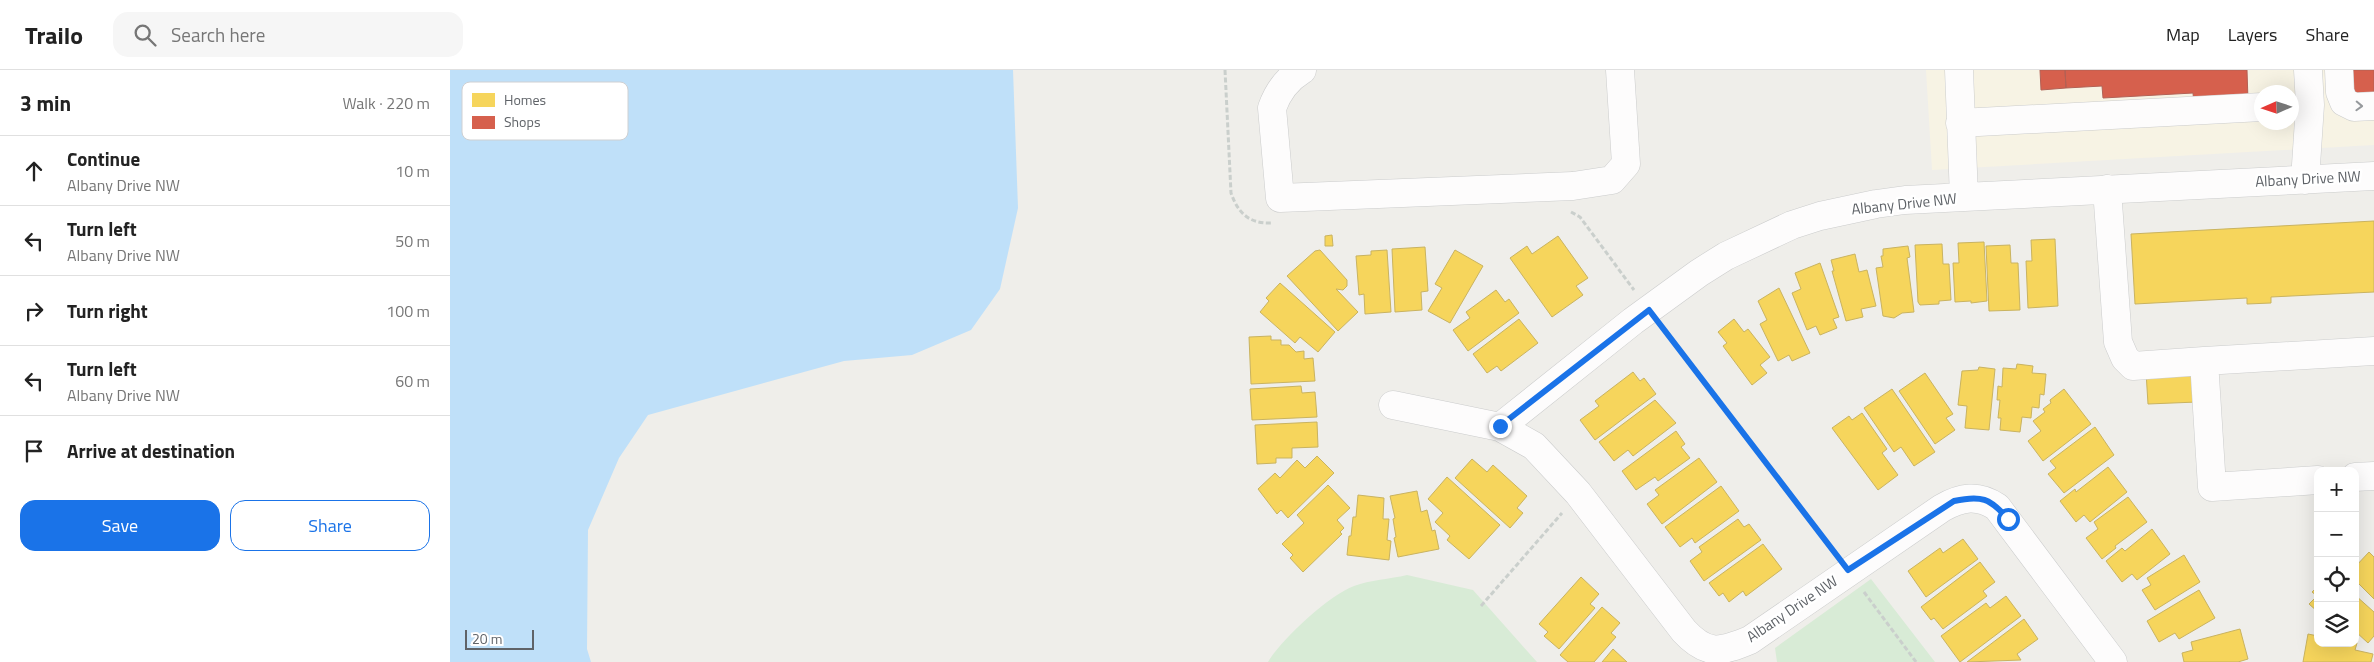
<!DOCTYPE html>
<meta charset="utf-8">
<style>
body{margin:0;font-family:"Titillium Web",sans-serif;background:#f6f6f6;color:#222}
.controls{position:absolute;right:15px;bottom:15px;display:grid;overflow:hidden;border-radius:10px;box-shadow:0 5px 20px #0002}
.controls button{width:45px;height:45px;display:grid;place-items:center;padding:0;border:0;border-bottom:1px solid #e0e0e0;background:#fff;color:#222;font:25px sans-serif}
.compass{position:absolute;left:1804px;top:15px;width:45px;height:45px;border-radius:50%;background:#fff;box-shadow:0 5px 20px #0002;rotate:267deg}
.scale{position:absolute;left:15px;bottom:12px;width:69px;box-sizing:border-box;padding-left:5px;border:2px solid #5f6368;border-top:0;font-size:14px;line-height:18px;white-space:nowrap;color:#5f6368;-webkit-text-stroke:4px #fff;paint-order:stroke}
.stop{position:absolute;width:15px;height:15px;margin:-11px;border:4px solid #1a73e8;border-radius:50%;background:#fff}
.stop.end{background:#1a73e8;border-color:#fff;box-shadow:0 1px 5px #0008}
.list{margin:0;padding:0;list-style:none}
h2{display:flex;justify-content:space-between;align-items:center;height:65px;margin:0;padding:0 20px;font-size:21px}
h2 small{font-size:16px;font-weight:400;color:#767676}
.list li{display:grid;grid-template-columns:32px 1fr auto;gap:15px;align-items:center;box-sizing:border-box;height:70px;padding:0 20px;border-top:1px solid #e0e0e0}
.list b{display:block;font-size:19px;white-space:nowrap}
.list p{margin:0;font-size:16px;white-space:nowrap;color:#767676}
.list em{font-size:16px;font-style:normal;color:#767676}
.actions{display:flex;gap:10px;padding:15px 20px}
.actions a{flex:1;padding:11px 0;border:1px solid #1a73e8;border-radius:15px;text-align:center;font-size:18px;color:#1a73e8}
.actions .main{background:#1a73e8;color:#fff}
.icon{flex:none;width:28px;height:28px;fill:none;stroke:currentColor;stroke-width:2;stroke-linecap:round;stroke-linejoin:round}
.map{position:relative;flex:none;width:1924px;height:592px;overflow:hidden}
header{display:flex;align-items:center;gap:30px;box-sizing:border-box;height:70px;padding:0 25px;background:#fff;border-bottom:1px solid #e0e0e0}
header strong{font-size:24px}
nav{display:flex;gap:28px;margin-inline-start:auto;font-size:18px}
.search{width:350px;height:45px;background:#f6f6f6;display:flex;align-items:center;gap:12px;box-sizing:border-box;padding:0 18px;border-radius:15px;color:#767676;font-size:19px}
main{display:flex}
aside{flex:1;background:#fff}
.map>svg:first-child{display:block}
</style>
<header>
<strong>Trailo</strong>
<div class="search"><svg class="icon" aria-label="search" viewBox="0 0 24 24"><circle cx="10" cy="10" r="6"/><path d="M15 15l6 6"/></svg>Search here</div>
<nav><a>Map</a><a>Layers</a><a>Share</a></nav>
</header>
<main>
<aside>
<h2>3 min<small>Walk · 220 m</small></h2>
<ul class="list">
<li><svg class="icon" aria-label="ahead" viewBox="0 0 24 24"><path d="M12 20V5M6 11l6-6 6 6"/></svg><div><b>Continue</b><p>Albany Drive NW</p></div><em>10 m</em></li>
<li><svg class="icon" aria-label="left" viewBox="0 0 24 24"><path d="M17 20v-9H6M10 6l-5 5 5 5"/></svg><div><b>Turn left</b><p>Albany Drive NW</p></div><em>50 m</em></li>
<li><svg class="icon" aria-label="right" viewBox="0 0 24 24"><path d="M7 20v-9h11M14 6l5 5-5 5"/></svg><div><b>Turn right</b></div><em>100 m</em></li>
<li><svg class="icon" aria-label="left" viewBox="0 0 24 24"><path d="M17 20v-9H6M10 6l-5 5 5 5"/></svg><div><b>Turn left</b><p>Albany Drive NW</p></div><em>60 m</em></li>
<li><svg class="icon" aria-label="arrive" viewBox="0 0 24 24"><path d="M6 21V4h12l-3 4 3 4H6"/></svg><div><b>Arrive at destination</b></div></li>
</ul>
<div class="actions"><a class="main">Save</a><a>Share</a></div>
</aside>
<div class="map">
<svg width="1924" height="592" viewBox="0 0 1924 592">
<rect width="100%" height="100%" fill="#efeeea"/>
<path fill="#f7f3e4" fill-rule="evenodd" d="M1476,0H1924V75L1482,100ZM1812,22H1842V52H1812Z"/>
<path fill="#d8ebd6" d="M957,505L1023,520L1087,592H818C831,570 879,525 904,516C920,510 940,509 957,505Z
M1421,509L1485,592H1327L1325,578Z"/>
<path fill="#bfe0f9" d="M0,0H563L568,138L550,219L521,260L462,285L394,291L198,345L169,388L138,460L137,579L141,592H0Z"/>
<path fill="#f6d55c" stroke="#c9b360" d="M1924,151V222L1821,227V233L1797,234V228L1685,234L1681,164Z
M882,165L883,176H875V166Z
M1108,166L1138,208L1126,216L1133,225L1102,247L1060,188L1077,176L1082,184Z
M1605,169L1608,236L1578,238L1576,191H1582L1581,170Z
M1534,172L1537,231L1521,233V231L1505,232L1503,193H1509L1508,173Z
M1492,174L1493,194H1499L1501,230L1489,231V234L1470,235L1468,232L1465,175Z
M1560,175L1561,193H1568L1570,240L1539,241L1536,176Z
M1458,176L1460,187L1457,188L1464,242L1452,243L1444,248L1433,246L1426,198L1433,197L1431,186H1433V179Z
M975,177L978,221L971,222L972,240L945,242L942,179Z
M870,180L897,210V216L893,220L886,219L908,242L888,261L837,206L865,181Z
M937,180L941,242L915,244L914,224L909,225L906,186L921,185V181Z
M1005,180L1033,196L1000,253L978,241L992,218L985,214Z
M1405,184L1409,202L1417,200L1426,236L1411,239L1413,247L1396,251L1382,201H1384L1381,190Z
M1370,193L1389,247L1383,249L1387,258L1370,265L1366,256L1357,260L1342,223L1351,219L1345,203Z
M830,213L885,262L868,282L850,267L845,273L810,242L819,231L816,228Z
M1329,218L1360,283L1342,291L1339,285L1328,291L1310,254L1317,250L1308,231Z
M1046,220L1055,232L1059,229L1069,243L1018,281L1003,260L1020,248L1016,242Z
M1069,249L1088,273L1051,301L1047,296L1037,303L1023,284Z
M1284,249L1294,262L1298,259L1320,287L1310,295L1317,303L1302,315L1273,276L1277,273L1268,262Z
M821,266V270H831V275H839L846,282L854,281V289L863,288L865,311L801,314L799,267Z
M1567,294L1583,296L1582,303L1596,304L1594,325L1590,324L1589,338L1582,337L1581,348L1572,347L1570,362L1550,360L1551,348H1548L1550,330H1547L1548,316L1552,317L1553,298L1566,299Z
M1529,297L1545,299L1539,360L1515,358L1517,336L1508,335L1512,301L1528,300Z
M1183,302L1190,311L1194,308L1206,324L1145,370L1130,350L1149,336L1145,331Z
M1696,302L1745,303L1747,332L1698,334Z
M1475,303L1503,344L1496,348L1505,360L1485,374L1449,321Z
M851,316L852,323L865,322L867,347L802,350L800,319Z
M1442,319L1485,382L1464,396L1451,377L1444,382L1414,338Z
M1614,319L1641,354L1593,391L1578,371L1591,361L1583,351L1595,342L1593,339L1601,333L1600,330Z
M1205,330L1226,353L1183,386L1178,380L1164,391L1149,372Z
M1412,343L1437,379L1432,383L1448,405L1428,420L1382,358L1399,346L1402,350Z
M867,352L868,377L842,378V388H826V393L807,394L805,355Z
M1645,357L1664,385L1614,423L1598,404L1606,398L1600,391Z
M1226,361L1235,374L1231,377L1240,388L1208,411L1205,407L1186,420L1172,401Z
M867,386L884,403L838,448L831,440L827,444L808,419L825,403L830,408L847,390L855,398Z
M1249,388L1267,412L1212,454L1197,434L1209,425L1205,420Z
M1022,389L1037,402L1043,395L1077,426L1067,438L1073,443L1060,458L1005,408Z
M1658,397L1677,422L1640,452L1634,445L1626,452L1610,431L1625,419L1626,422Z
M997,407L1050,455L1019,489L997,470L1000,466L985,452L993,443L978,429Z
M878,415L900,438L887,450L894,458L890,462L892,464L853,502L840,488L843,485L832,474L854,453L847,445Z
M1271,416L1289,441L1245,473L1242,468L1230,477L1215,457Z
M967,421L971,442L977,440L982,461L985,460L989,479L948,487L944,468L946,467L943,449L945,448L940,426Z
M908,425L934,428L933,449H939L937,470L941,471L939,490L897,485L899,466H901L903,447H906Z
M1678,427L1697,452L1665,476L1666,478L1652,489L1636,468L1648,459L1644,452Z
M1288,449L1294,457L1299,454L1311,470L1254,511L1240,491L1252,482L1249,477Z
M1702,459L1720,484L1687,510L1682,504L1672,512L1656,491L1672,478L1675,481Z
M1513,469L1528,489L1476,527L1458,501L1490,478L1493,483Z
M1313,474L1332,499L1296,526L1293,521L1279,532L1273,523L1269,526L1259,513Z
M1919,482L1924,487V529L1905,510V497Z
M1734,485L1750,512L1705,540L1692,520L1701,515L1697,508Z
M1530,492L1545,512L1533,521L1537,526L1493,559L1484,548L1481,550L1471,537Z
M1131,507L1149,524L1140,534L1145,538L1109,579L1094,566L1098,562L1089,554Z
M1868,516V542L1859,534L1867,526L1862,522Z
M1749,520L1765,548L1729,569L1725,563L1709,572L1697,551Z
M1905,525L1924,542V566L1918,573L1905,561Z
M1556,526L1571,546L1510,592L1491,566L1536,533L1540,538Z
M1152,537L1170,553L1161,563L1166,567L1144,592H1118L1110,585Z
M1574,549L1588,569L1567,584L1571,590L1517,592Z
M1790,559L1798,589L1788,592H1734L1732,583L1743,580L1741,572Z
M1858,564L1868,566V573H1907L1905,580L1923,584L1921,592H1853Z
M1163,579L1177,592H1152Z"/>
<path fill="#d6604d" stroke="#b26155" d="M1590,0H1615L1616,18L1591,20Z
M1615,0H1797L1798,31L1744,34L1743,23L1653,28L1652,16L1616,18Z
M1901,0H1924V25L1903,26Z"/>
<g fill="none" stroke-linecap="round" stroke-linejoin="round">
<g stroke="#cbcccc" stroke-width="29">
<path id="minor" d="M852,0C837,9 828,21 822,38L830,128L1123,116L1162,110L1176,94L1170,0
M1509,0L1514,127
M1889,0L1890,22L1894,32L1904,37L1924,36
M1510,53L1812,37
M1855,110L1860,35L1858,0
M1657,119L1668,272L1675,288L1683,296L1754,291L1762,417L1868,410
M1754,291L1924,281
M943,335L1050,357L1084,376L1128,423L1234,561C1257,586 1271,582 1300,570L1492,438C1511,427 1528,424 1547,437L1663,592
M1050,357L1183,251L1249,203L1276,186L1342,155L1370,146L1426,134L1455,130L1924,106
M1905,407L1924,406"/>
</g>
<path stroke="#cacfcc" stroke-width="3" stroke-dasharray="5 2.5" stroke-linecap="butt" d="M775,0L781,123C788,143 799,154 822,153
M1121,142L1130,147L1184,220
M1214,259L1384,483
M1414,522L1466,592
M1031,536L1112,443"/>
<use href="#minor" stroke="#fdfcfc" stroke-width="28"/>
</g>
<defs><path id="oneway-chevron" d="M-2-3.5L2.5 0L-2 3.5" fill="none" stroke-width="1.6" stroke-linecap="round" stroke-linejoin="round" transform="scale(1.25)"/></defs>
<use stroke="#96999c" href="#oneway-chevron" transform="translate(1909 36) rotate(2)"/>
<g fill="none" stroke-linecap="round" stroke-linejoin="round">
<path stroke="#1a73e8" stroke-width="6" d="M1050,356L1199,240L1398,500L1504,431C1531,425 1540,428 1558,449"/>
</g>
<g text-anchor="middle" stroke-width="5" stroke-linejoin="round" paint-order="stroke">
<g font-size="15" fill="#5f6368" stroke="#fff">
<text transform="translate(1858 109) rotate(-3)" y="5">Albany Drive NW</text>
<text transform="translate(1454 134) rotate(-6)" y="5">Albany Drive NW</text>
<text transform="translate(1342 539) rotate(-34)" y="5">Albany Drive NW</text>
</g>
</g>
<rect x="12" y="12" width="166" height="58" rx="8" fill="#fff" stroke="#cfd0d2" stroke-width="1"/>
<rect x="22" y="23" width="23" height="14" fill="#f6d55c"/>
<rect x="22" y="46" width="23" height="13" fill="#d6604d"/>
<g font-size="14" fill="#5f6368">
<text x="54" y="35">Homes</text>
<text x="54" y="57">Shops</text>
</g>
</svg>
<div class="controls">
<button>+</button>
<button>−</button>
<button><svg class="icon" aria-label="locate" viewBox="0 0 24 24"><circle cx="12" cy="12" r="6"/><path d="M12 2v4M12 18v4M2 12h4M18 12h4"/></svg></button>
<button><svg class="icon" aria-label="layers" viewBox="0 0 24 24"><path d="M12 4l9 5-9 5-9-5zM3 14l9 5 9-5"/></svg></button>
</div>
<svg class="compass" viewBox="-18 -18 36 36"><path d="M0-13l5 13h-10z" fill="#e53935"/><path d="M0 13l5-13h-10z" fill="#767676"/></svg>
<div class="scale">20 m</div>
<div class="stop" style="left:1558px;top:449px"></div>
<div class="stop end" style="left:1050px;top:356px"></div>
</div>
</main>
